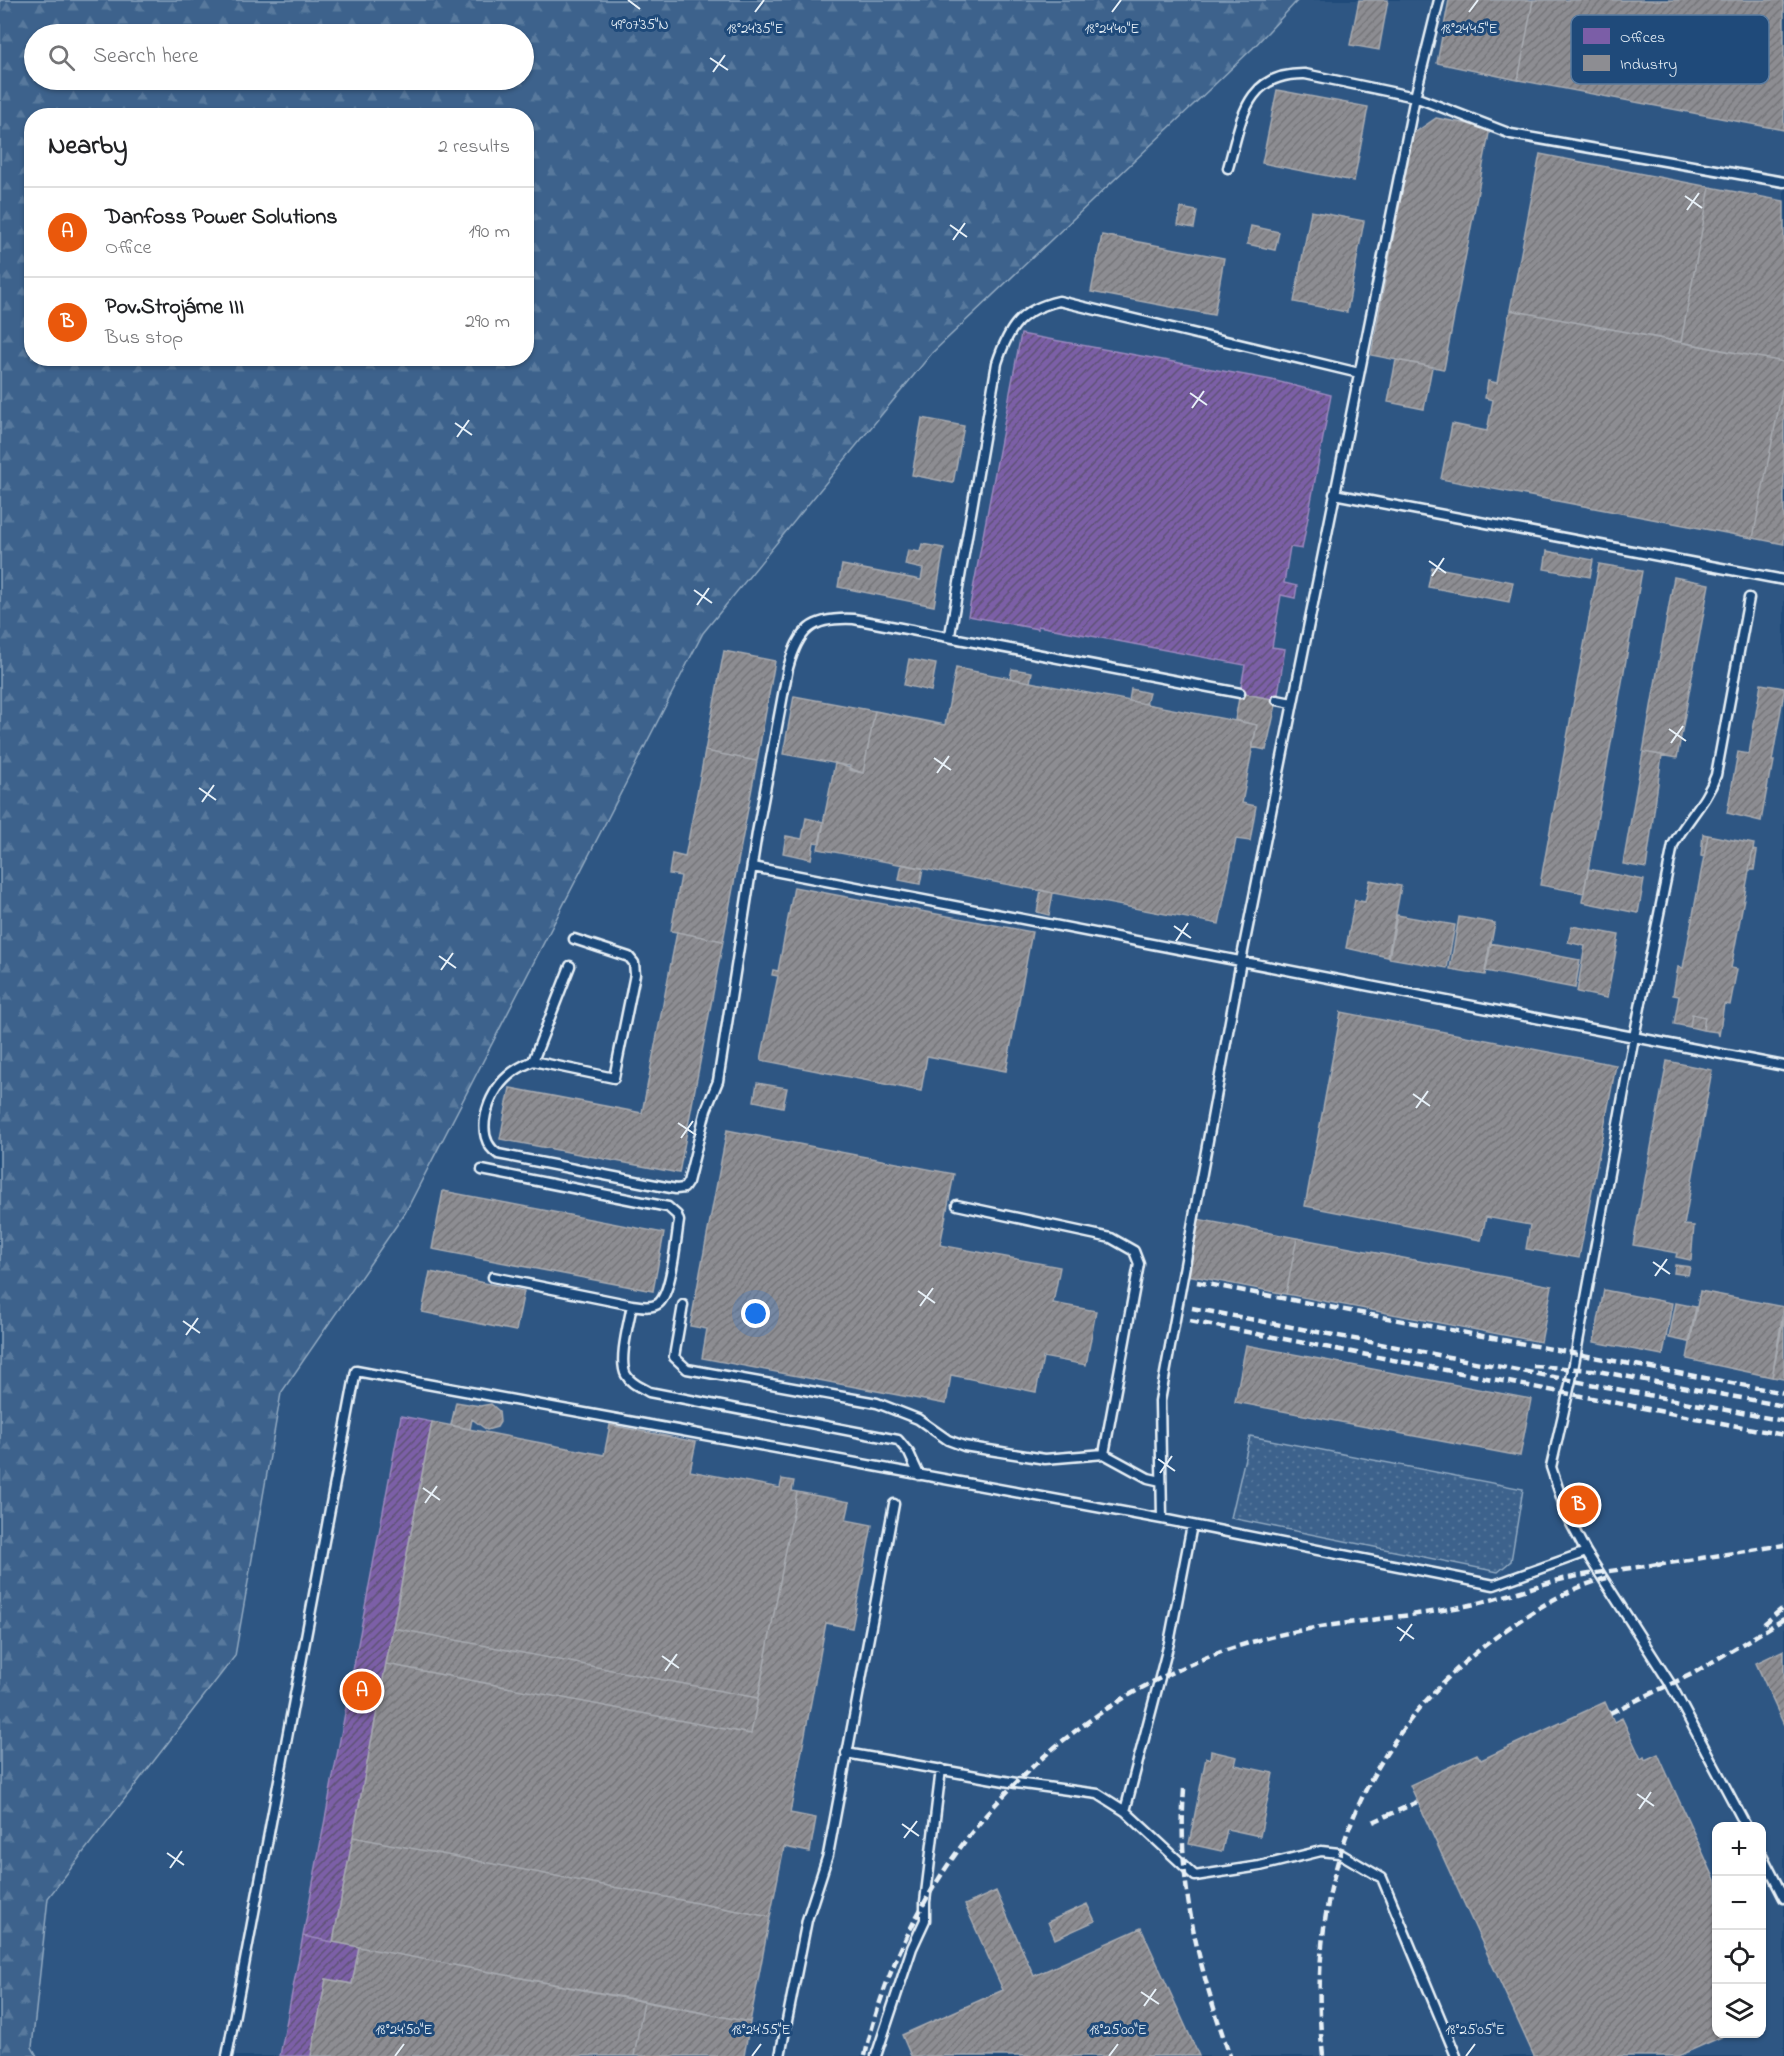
<!DOCTYPE html>
<meta charset="utf-8">
<style>
body{margin:0;font-family:"Indie Flower",sans-serif;background:#f6f6f6;color:#202124}
.controls{position:absolute;right:18px;bottom:18px;display:grid;overflow:hidden;border-radius:12px;box-shadow:0 2px 4px #0004}
.controls button{width:54px;height:54px;display:grid;place-items:center;padding:0;border:0;border-bottom:2px solid #e0e0e0;background:#fff;color:#202124;font:30px sans-serif}
.you{position:absolute;left:756px;top:1314px;width:21px;height:21px;margin:-15px;border:4px solid #fff;border-radius:50%;background:#1a73e8;box-shadow:0 0 0 9px #1a73e833}
.badge{display:grid;place-items:center;width:39px;height:39px;border-radius:50%;background:#ea580c;color:#fff;font-size:20px;font-weight:700}
.pin{position:absolute;translate:-50% -50%;border:3px solid #fff;box-shadow:0 2px 6px #0006}
.list{margin:0;padding:0;list-style:none}
h2{display:flex;justify-content:space-between;align-items:center;height:78px;margin:0;padding:0 24px;font-size:26px}
h2 small{font-size:20px;font-weight:400;color:#757577}
.list li{display:grid;grid-template-columns:39px 1fr auto;gap:18px;align-items:center;box-sizing:border-box;height:90px;padding:0 24px;border-top:2px solid #e0e0e0}
.list b{display:block;font-size:22px;white-space:nowrap}
.list p{margin:0;font-size:20px;white-space:nowrap;color:#757577}
.list em{font-size:20px;font-style:normal;color:#757577}
.icon{flex:none;width:33px;height:33px;fill:none;stroke:currentColor;stroke-width:2;stroke-linecap:round;stroke-linejoin:round}
.map{position:relative;flex:none;width:1784px;height:2056px;overflow:hidden}
.search{position:absolute;background:#fff;box-shadow:0 2px 4px #0004;left:24px;top:24px;width:510px;height:66px;display:flex;align-items:center;gap:15px;box-sizing:border-box;padding:0 21px;border-radius:33px;color:#757577;font-size:22px}
.panel{position:absolute;background:#fff;box-shadow:0 2px 4px #0004;left:24px;top:108px;width:510px;height:258px;border-radius:24px}
.map>svg:first-child{display:block}
</style>
<div class="map">
<svg width="1784" height="2056" viewBox="0 0 1784 2056">
<defs>
<pattern id="grass-dots" width="8" height="8" patternUnits="userSpaceOnUse" patternTransform="scale(1.5)"><rect width="8" height="8" fill="#3c628c"/><path d="M2 2h.1M6 6h.1" fill="none" stroke="#58799d" stroke-width="1.8" stroke-linecap="round"/></pattern>
<pattern id="forest-firs" width="22" height="20" patternUnits="userSpaceOnUse" patternTransform="scale(1.5)"><rect width="22" height="20" fill="#3c628c"/><path d="M5 1l3.5 6h-7zM16 11l3.5 6h-7z" fill="#58799d"/></pattern>
<pattern id="offices-hatch" width="6" height="6" patternUnits="userSpaceOnUse" patternTransform="scale(1.5)"><rect width="6" height="6" fill="#7b5ea7"/><path d="M-1 1l2-2M0 6l6-6M5 7l2-2" fill="none" stroke="#5e5274"/></pattern>
<pattern id="industry-hatch" width="6" height="6" patternUnits="userSpaceOnUse" patternTransform="scale(1.5)"><rect width="6" height="6" fill="#8d8d92"/><path d="M-1 1l2-2M0 6l6-6M5 7l2-2" fill="none" stroke="#747579"/></pattern>
</defs>
<rect width="100%" height="100%" fill="#1f4a7a"/>
<filter id="ink" filterUnits="userSpaceOnUse"><feTurbulence type="fractalNoise" baseFrequency=".0167" numOctaves="2"/><feDisplacementMap in="SourceGraphic" scale="12" xChannelSelector="R" yChannelSelector="G"/><feConvolveMatrix kernelMatrix="1 2 1 2 8 2 1 2 1" color-interpolation-filters="sRGB"/></filter>
<g filter="url(#ink)">
<path fill="#2e5683" fill-rule="evenodd" d="M1298,0H1784V2056H38L32,2047L48,1898L235,1656L281,1393L405,1213L703,633L932,353L1253,48ZM1716,1826H1762V2034H1716Z"/>
<path fill="url(#grass-dots)" stroke="#92aac2" stroke-width="1.5" d="M1250,1436L1523,1489L1511,1561L1498,1572L1231,1518Z"/>
<path fill="url(#forest-firs)" stroke="#92aac2" stroke-width="1.5" fill-rule="evenodd" d="M0,0H1298L1253,48L932,353L703,633L405,1213L281,1393L235,1656L48,1898L32,2047L37,2056H0ZM34,34H524V80H34ZM32,116H526V358H32Z"/>
<path fill="url(#offices-hatch)" stroke="#9c8abf" stroke-width="1.5" d="M1021,334L1272,380L1331,395L1302,549L1290,547L1284,583L1297,586L1295,598L1281,595L1272,647L1285,649L1277,700L1240,693L1245,665L1038,626V629L968,616Z
M401,1416L432,1422L333,1942L303,1936Z
M303,1936L359,1947L352,1984L326,1979L311,2056H280Z"/>
<path fill="url(#industry-hatch)" stroke="#a8abb1" stroke-width="1.5" d="M1359,0H1388L1379,50L1350,45Z
M1449,0H1533L1518,80L1437,63Z
M1533,0H1784V130L1518,80Z
M1277,90L1368,107L1354,181L1262,163Z
M1436,118L1490,128L1444,369L1371,355L1413,134Z
M1540,154L1710,187L1681,342L1510,310Z
M1710,187L1784,201V362L1681,342Z
M1181,208L1197,211L1194,228L1178,225Z
M1311,211L1364,221L1347,312L1294,302Z
M1251,226L1279,232L1275,250L1247,244Z
M1102,235L1224,258L1214,315L1091,292Z
M1510,310L1784,362V381L1753,538L1441,479L1452,424L1487,431L1493,400L1485,398L1488,381L1497,383Z
M1396,360L1432,367L1424,409L1388,402Z
M1784,381V544L1753,538Z
M922,418L964,426L953,483L912,475Z
M922,544L944,548L934,606L838,587L842,565L921,580L923,569L905,565L908,550L920,552Z
M1547,551L1593,560L1590,577L1544,569Z
M1599,564L1642,571L1584,893L1540,885Z
M1432,567L1513,582L1509,602L1428,587Z
M1674,577L1709,584L1677,758L1643,752Z
M724,651L775,661L757,761L705,751Z
M909,659L936,664L931,691L904,685Z
M956,668L1257,725L1242,803L1256,806L1250,841L1236,839L1219,924L818,849L835,763L863,773L875,711L945,725Z
M1012,669L1032,672L1030,682L1010,678Z
M1761,684L1784,688V692L1772,761H1774L1772,772H1770L1761,821L1727,813L1738,752L1749,754Z
M1131,689L1149,693L1146,704L1129,701Z
M1240,693L1277,700L1266,750L1252,747L1257,725L1235,720Z
M794,696L875,711L863,773L849,770L850,766L783,754Z
M705,751L757,761L723,941L671,931L681,876L669,874L672,854L685,857Z
M1643,752L1662,755L1646,868L1623,864Z
M806,818L824,822L820,843L814,842L811,859L783,853L786,836L802,839Z
M1703,834L1708,835L1704,857L1701,856Z
M1708,835L1754,844L1731,968L1737,969L1730,1005L1724,1004L1719,1036L1718,1032L1703,1030L1705,1017L1692,1014L1690,1027L1674,1024L1679,996L1673,995L1678,967L1683,968Z
M1753,850L1757,851L1754,870H1749Z
M902,864L923,868L920,884L899,880Z
M1588,869L1644,880L1638,913L1582,902Z
M1370,880L1401,886L1388,957L1346,948L1355,900L1365,902Z
M794,887L1032,932L1006,1071L927,1056L921,1091L761,1060L778,976L772,975L773,970L778,971Z
M1041,890L1053,893L1049,915L1037,912Z
M1397,915L1455,925L1447,968L1389,958Z
M1459,917L1495,923L1485,975L1450,969Z
M1572,926L1619,935L1607,998L1577,992L1585,946L1568,942Z
M677,932L723,941L679,1173L500,1139L510,1088L642,1113Z
M1490,943L1580,960L1575,988L1485,971Z
M1341,1012L1616,1065L1579,1258L1526,1249L1530,1225L1486,1217L1481,1240L1305,1206Z
M1692,1014L1705,1017L1703,1030L1690,1027Z
M1667,1061L1712,1070L1684,1225L1694,1226L1691,1260L1676,1257L1677,1253L1633,1245Z
M757,1083L787,1088L783,1107L754,1101Z
M727,1130L954,1174L940,1245L1060,1267L1053,1303L1096,1311L1086,1365L1043,1357L1036,1392L951,1375L946,1404L702,1358L707,1329L690,1326Z
M443,1191L664,1233L653,1291L432,1249Z
M1197,1219L1297,1238L1286,1294L1187,1275Z
M1297,1238L1552,1286L1541,1342L1286,1294Z
M1675,1265L1690,1267L1688,1275L1674,1273Z
M430,1272L524,1291L516,1331L422,1312Z
M1604,1290L1672,1303L1663,1355L1594,1342Z
M1700,1291L1784,1307L1772,1377L1687,1359Z
M1676,1303L1696,1307L1689,1342L1669,1338Z
M1784,1317V1379L1772,1377Z
M1246,1345L1531,1399L1520,1456L1235,1402Z
M456,1402L480,1406L491,1404L499,1411L500,1422L497,1427L487,1430L472,1419L470,1429L451,1425Z
M432,1422L604,1455L610,1425L696,1442L690,1471L780,1488L782,1479L794,1481L792,1491L797,1492L758,1698L393,1628Z
M797,1492L850,1502L846,1520L872,1525L852,1628L826,1623L790,1813L816,1818L810,1852L784,1847L770,1917L353,1837L386,1664L751,1734Z
M393,1628L758,1698L751,1734L386,1664Z
M1784,1650V1725L1756,1663Z
M1605,1702L1614,1722L1622,1718L1641,1759L1644,1757L1645,1760L1658,1754L1716,1882V2034H1728L1678,2056H1534L1410,1785L1477,1754L1481,1760Z
M1211,1751L1237,1757L1235,1765L1273,1773L1260,1836L1227,1829L1222,1851L1189,1844L1206,1758L1210,1759Z
M353,1837L770,1917L750,2022L333,1942Z
M996,1891L1034,1976L1141,1928L1199,2056H911L902,2035L1003,1990L965,1905Z
M1087,1904L1095,1921L1055,1939L1048,1922Z
M359,1947L644,2001L634,2056H311L326,1979L352,1984Z
M644,2001L750,2022L744,2056H634Z"/>
<g fill="none" stroke-linecap="round" stroke-linejoin="round">
<g stroke="#e8f1f8" stroke-width="13">
<path id="lane" d="M1228,168C1242,120 1244,73 1305,74L1415,97L1439,0
M1334,494L1784,580
M950,635L997,363C1009,327 1020,310 1059,301L1359,373
M1277,700L1292,703
M753,867L1784,1066
M574,939L629,957L634,963L635,974L614,1078L533,1061C524,1065 515,1069 508,1076C488,1093 472,1137 498,1154L676,1189L684,1188L688,1182L706,1110L718,1081L757,833L788,668C799,629 811,617 854,619L1240,693
M533,1061L570,966
M482,1170L668,1207L677,1215L679,1221C676,1239 672,1291 659,1303C652,1309 640,1306 632,1305
M957,1205L1111,1238L1134,1251L1139,1264L1104,1454
M493,1277L632,1305C629,1322 618,1361 626,1375C631,1384 641,1387 649,1392L898,1440L909,1453L919,1475
M683,1305L674,1357L687,1369L877,1403L918,1419L948,1440L964,1446L1045,1459L1104,1454L1148,1478L1161,1481
M1162,1519L1160,1401L1241,961L1415,97L1511,134L1784,182
M846,1753L1016,1783L1098,1794L1125,1811L1195,1876L1260,1866L1321,1851L1339,1853L1382,1878L1456,2056
M1125,1811L1169,1643L1192,1525
M1746,1826L1671,1685L1586,1552L1568,1518L1551,1467L1571,1380L1634,1037L1673,845C1686,820 1706,803 1716,775L1749,598
M1762,1855L1784,1898
M227,2056L356,1371L1162,1519L1494,1585L1586,1552
M780,2056L807,1920L828,1855L894,1504
M876,2056L912,1948L925,1920V1902L941,1769"/>
</g>
<use href="#lane" stroke="#1f4a7a" stroke-width="8"/>
<path stroke="#e8f1f8" stroke-width="4.5" stroke-dasharray="9 4.5" stroke-linecap="butt" d="M1197,1282L1784,1393
M1192,1308L1784,1421
M1190,1321L1784,1435
M1533,1366L1592,1370L1784,1406
M1657,1565L1784,1545
M1764,1624L1784,1607
M1610,1713L1692,1674L1784,1619
M1184,1789C1177,1887 1198,1965 1230,2056
M1373,1822L1417,1802
M865,2056C909,1858 1063,1694 1259,1640C1327,1621 1397,1620 1465,1606C1497,1600 1527,1588 1559,1580C1594,1572 1629,1569 1664,1563
M1323,2056C1305,1892 1358,1741 1492,1640C1527,1614 1565,1589 1607,1578"/>
</g>
</g>
<path fill="none" stroke="#e8f1f8" stroke-width="2" d="M628,0L640,9M755,12L764,0M1112,12L1121,0M1469,12L1478,0M710,58L728,70M713,72L725,55M1685,196L1702,208M1687,210L1699,193M950,225L967,237M953,240L965,223M1190,393L1207,405M1192,408L1204,391M455,423L472,435M457,437L469,420M1429,561L1446,573M1432,576L1444,558M694,590L712,603M697,605L709,588M1669,729L1686,741M1671,743L1683,726M934,758L951,770M937,773L949,756M199,788L216,800M202,802L214,785M1174,926L1191,938M1176,941L1188,923M439,956L456,968M441,970L453,953M1413,1094L1430,1106M1416,1108L1428,1091M678,1123L696,1135M681,1138L693,1121M1653,1262L1670,1274M1655,1276L1667,1259M918,1291L935,1303M920,1306L933,1288M183,1321L200,1333M186,1335L198,1318M1158,1459L1175,1471M1160,1473L1172,1456M423,1488L440,1500M425,1503L437,1486M1397,1627L1414,1639M1400,1641L1412,1624M662,1656L679,1668M665,1671L677,1654M1637,1794L1654,1806M1639,1809L1651,1792M902,1824L919,1836M904,1838L917,1821M167,1853L184,1865M170,1868L182,1851M1141,1992L1159,2004M1144,2006L1156,1989M395,2056L404,2044M752,2056L761,2044M1109,2056L1118,2044M1466,2056L1475,2044"/>
<rect x="1571" y="15" width="198" height="69" rx="9" fill="#1f4a7a" stroke="#5b7ca0" stroke-width="1.5"/>
<rect x="1583" y="28" width="27" height="16" fill="#7b5ea7"/>
<rect x="1583" y="55" width="27" height="16" fill="#8d8d92"/>
<g font-size="16" fill="#e8f1f8">
<text x="1620" y="42">Offices</text>
<text x="1620" y="69">Industry</text>
</g>
<g font-size="15" text-anchor="middle" fill="#e8f1f8" stroke="#1f4a7a" stroke-width="6" stroke-linejoin="round" paint-order="stroke">
<text x="640" y="29">49°07'35"N</text>
<text x="755" y="33">18°24'35"E</text>
<text x="1112" y="33">18°24'40"E</text>
<text x="1469" y="33">18°24'45"E</text>
<text x="404" y="2034">18°24'50"E</text>
<text x="761" y="2034">18°24'55"E</text>
<text x="1118" y="2034">18°25'00"E</text>
<text x="1475" y="2034">18°25'05"E</text>
</g>
</svg>
<div class="controls">
<button>+</button>
<button>−</button>
<button><svg class="icon" aria-label="locate" viewBox="0 0 24 24"><circle cx="12" cy="12" r="6"/><path d="M12 2v4M12 18v4M2 12h4M18 12h4"/></svg></button>
<button><svg class="icon" aria-label="layers" viewBox="0 0 24 24"><path d="M12 4l9 5-9 5-9-5zM3 14l9 5 9-5"/></svg></button>
</div>
<div class="you"></div>
<div class="pin badge" style="left:362px;top:1691px">A</div>
<div class="pin badge" style="left:1579px;top:1505px">B</div>
<div class="search"><svg class="icon" aria-label="search" viewBox="0 0 24 24"><circle cx="10" cy="10" r="6"/><path d="M15 15l6 6"/></svg>Search here</div>
<section class="panel">
<h2>Nearby<small>2 results</small></h2>
<ul class="list">
<li><span class="badge">A</span><div><b>Danfoss Power Solutions</b><p>Office</p></div><em>190 m</em></li>
<li><span class="badge">B</span><div><b>Pov.Strojárne III</b><p>Bus stop</p></div><em>290 m</em></li>
</ul>
</section>
</div>
